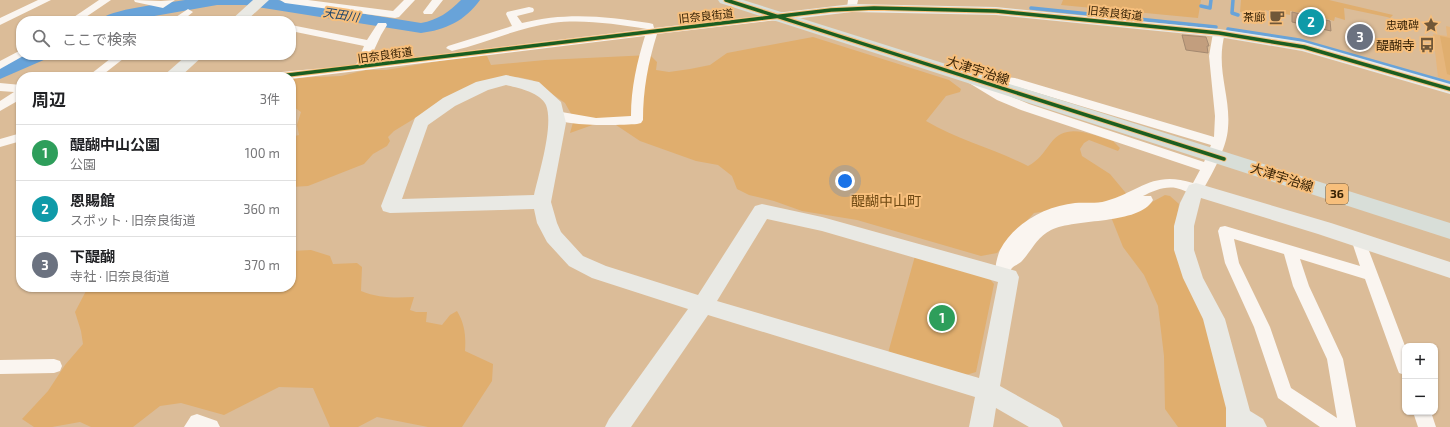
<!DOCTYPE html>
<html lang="ja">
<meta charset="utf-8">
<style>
body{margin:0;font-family:"Exo 2","Noto Sans JP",sans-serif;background:#f2f2f2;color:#202124}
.controls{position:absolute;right:12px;bottom:12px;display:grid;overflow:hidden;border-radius:8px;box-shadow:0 1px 3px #0004}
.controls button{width:36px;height:36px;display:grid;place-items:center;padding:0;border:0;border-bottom:1px solid #e0e0e0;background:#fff;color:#202124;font:20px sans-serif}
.you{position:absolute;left:845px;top:181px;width:14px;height:14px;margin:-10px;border:3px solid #fff;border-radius:50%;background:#1a73e8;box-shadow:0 0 0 6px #1a73e833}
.badge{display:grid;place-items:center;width:26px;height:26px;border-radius:50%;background:#705738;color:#fff;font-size:13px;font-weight:700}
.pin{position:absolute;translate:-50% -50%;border:2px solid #fff;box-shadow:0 1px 4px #0006}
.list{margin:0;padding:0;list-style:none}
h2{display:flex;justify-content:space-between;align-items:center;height:52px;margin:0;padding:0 16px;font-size:17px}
h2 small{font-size:13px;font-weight:400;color:#757577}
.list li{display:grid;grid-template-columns:26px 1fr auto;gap:12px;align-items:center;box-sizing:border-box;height:56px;padding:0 16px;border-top:1px solid #e0e0e0}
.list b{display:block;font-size:15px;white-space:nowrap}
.list p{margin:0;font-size:13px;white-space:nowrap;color:#757577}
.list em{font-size:13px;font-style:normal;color:#757577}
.icon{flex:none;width:22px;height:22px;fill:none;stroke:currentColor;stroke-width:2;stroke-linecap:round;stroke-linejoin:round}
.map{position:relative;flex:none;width:1450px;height:427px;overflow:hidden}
.search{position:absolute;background:#fff;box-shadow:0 1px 3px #0004;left:16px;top:16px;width:280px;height:44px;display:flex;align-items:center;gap:10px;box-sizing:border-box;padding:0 14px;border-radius:16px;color:#757577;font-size:15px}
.panel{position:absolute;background:#fff;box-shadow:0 1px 3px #0004;left:16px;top:72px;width:280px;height:220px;border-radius:16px}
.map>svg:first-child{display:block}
</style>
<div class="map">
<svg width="1450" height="427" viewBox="0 0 1450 427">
<rect width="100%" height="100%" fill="#dbbc98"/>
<path fill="#e6b67d" d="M1446,26L1450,27V81L1438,77L1433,34L1447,36Z"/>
<path fill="#e0ae6e" d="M1063,0H1201L1198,18L1061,5Z
M1241,0H1329L1393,15L1390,18L1387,17L1344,8L1345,20L1335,17L1334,21L1301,12V13L1290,11V15L1265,10L1264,17L1240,12Z
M1440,36L1450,38V75L1447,74Z
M813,37L949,80L961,89L960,92L946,96L926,121C958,140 995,149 1028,166C1038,161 1044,152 1050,144C1066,121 1091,135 1113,141L1120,148L1118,151L1089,140L1084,143L1080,149L1082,156L1110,174L1130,198L1034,213L997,253L981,256L857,220L802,211L774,201L749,195L737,189L732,176L718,165L696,161L640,141L616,125L601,122L570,133L574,119L565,103L532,80L518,77L502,78L463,89L394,131L388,137L390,141L387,146L373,154L364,164L308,186L291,187V137L299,135L297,125L301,112L291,105V78L341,76L366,70H386L481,54L487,56L491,65L545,60L650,55L657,62L656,70L669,72L690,69L710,65L727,53Z
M1165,195L1170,196L1179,204L1176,222L1209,329L1228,399L1227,427H1178L1165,409L1164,356L1158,306L1144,275L1123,247L1111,217L1139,209Z
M311,250L330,256L333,264L357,263L362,267L361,291C378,298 395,298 414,297L410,310L416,312H427L426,322L442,325L450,315L457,311C465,324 466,337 465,351L493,364L492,381L462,427H428L377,417L358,427H330L313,388L279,387L224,415L181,403L160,406L133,427H91L80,422L52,427H34L22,419L48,391L65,365L83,344L81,331L75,312L86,291L90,287H291V251Z
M915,256L988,277L994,284L976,372L966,375L888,353Z"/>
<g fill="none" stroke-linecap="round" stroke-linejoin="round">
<path stroke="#68a3d9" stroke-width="3.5" d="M1233,0L1232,13L1238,15
M1201,6L1210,8L1211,0
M1031,8L1216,27
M1228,29L1299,40L1450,83"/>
<path fill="#68a3d9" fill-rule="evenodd" d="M185,0H278L421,23C438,20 449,12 461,0H480C465,21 445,30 421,33L245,5H217L126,21H99C107,9 169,3 185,0Z
M24,55H48L46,59L0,79V66Z"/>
</g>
<path fill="#c29e7e" stroke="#a48970" d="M1292,12L1330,21L1331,31L1292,22Z
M1182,35L1206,37L1209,46H1207L1208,53L1186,50Z"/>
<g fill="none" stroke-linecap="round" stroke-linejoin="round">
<path fill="#faf5f0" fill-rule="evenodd" d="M38,0H51L0,25V18Z
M99,0H111L80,21H68Z
M134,0L161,1L175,0L163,8L135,2Z
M280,0H308L393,11L404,0H415L399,17L395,18L285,3Z
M432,0H443L432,14H424L423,12Z
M848,0H858L856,10H848L847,8Z
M529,7L533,8L534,10L533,12L517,16L522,23C565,12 606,16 649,23L653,24L654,28L776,14L781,17L776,20L657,34C648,63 643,90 643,120L641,123L637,124C622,125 558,128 550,115L556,111L596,118L631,116C631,88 637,62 645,36L291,79V77H265L271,73L356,65L364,46L291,31V25L367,40L378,23H386L387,25L381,35L368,63L647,29C615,24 583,19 552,23C517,28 486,43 452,51L446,48L448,46L512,26L506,14L507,12Z
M188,9L193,12L182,21H170Z
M154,18H163L168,21H149Z
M1219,30L1225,33C1215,69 1231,95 1228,128C1227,148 1211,176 1201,193C1192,196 1185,190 1176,188C1164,186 1153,191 1143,196H1151L1153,200C1139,225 1076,218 1051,230C1037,237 1032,250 1022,261C1019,264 1015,265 1012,268C1010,270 1009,276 1007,279L1002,281L997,279C993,272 997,257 1000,250C1014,223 1046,206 1075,203C1085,202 1096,204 1106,201C1140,191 1153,170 1193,183L1200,170L1021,110L997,100L969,83L967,80L969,77L978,74L1015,78L1214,137L1215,116L1209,56L1213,33ZM986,82L1014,86L1211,145L1204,162L1029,104L1005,94Z
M21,50V55H25L0,69V61Z
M115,55H128L100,77H87Z
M0,83L21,85V99L0,111V101L14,92L0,91Z
M21,133V141L0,147V139Z
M1225,226L1360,266L1351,239L1353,235L1358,234L1363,235L1405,346V375L1399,373L1397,368L1365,279L1300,259L1309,286L1343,359L1356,427H1320L1278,398L1254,327L1225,263L1218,231L1220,227ZM1234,239L1284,254L1293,286L1327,359L1337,418L1291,388L1270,327L1239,263Z
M54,359L60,361L62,366L60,371L54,373L0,374V360Z
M1413,412H1431L1436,427H1418Z
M197,414L217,421L220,427H184L191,416Z"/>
<path fill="#e9e9e4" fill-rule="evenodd" d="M253,0H269L246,21H230Z
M852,4L996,7L1219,29L1304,42L1450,84V94L1302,51L1219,37L996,15L852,12L776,21L771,20L769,17L771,14L776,13Z
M187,55H204L180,77H162Z
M506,75L539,82L561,102L566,123L551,202L557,223L561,232L583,256L606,266L698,295L755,206L762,204L822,217L1016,271L1019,277L1000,386L1059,419L1063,427H1029L996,408L993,427H969L975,397L708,315L631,427H605L609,419L688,309L592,278L569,266L547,242L537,223L534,209L390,213L383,211L381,206L415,118L443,98L476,82ZM506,85C518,88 540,92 546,105C554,125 539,173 534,195L402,199L428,125L455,106L488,90ZM767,219L822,231L998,282L979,378L717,301Z
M1196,183L1331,223L1450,262V278L1318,234L1201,198L1194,226V250L1203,278L1225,319L1250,411L1263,419L1267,427H1226V408L1203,319L1183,278L1174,250V226L1180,203L1189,185Z"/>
<path fill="#d8ded8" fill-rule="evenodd" d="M718,0H743L1450,223V239L720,3Z"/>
<g stroke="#f7bf7c" stroke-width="5.5">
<path id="cycleway" d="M726,0L1224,159
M271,77L831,10L874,8L996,11L1219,33L1304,47L1450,89"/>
</g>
<use href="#cycleway" stroke="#1b5e20" stroke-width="3.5"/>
</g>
<defs>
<g id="cafe-bare" transform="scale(1.2)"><path d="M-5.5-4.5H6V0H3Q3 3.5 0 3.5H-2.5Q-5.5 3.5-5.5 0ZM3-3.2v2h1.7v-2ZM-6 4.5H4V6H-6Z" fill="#705738" stroke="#f7bf7c" stroke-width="2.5" paint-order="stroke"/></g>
<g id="sight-bare" transform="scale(1.2)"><path d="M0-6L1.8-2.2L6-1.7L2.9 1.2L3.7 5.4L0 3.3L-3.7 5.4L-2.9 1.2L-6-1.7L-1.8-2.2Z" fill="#705738" stroke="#f7bf7c" stroke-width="2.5" paint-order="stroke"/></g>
<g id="bus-bare" transform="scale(1.2)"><path d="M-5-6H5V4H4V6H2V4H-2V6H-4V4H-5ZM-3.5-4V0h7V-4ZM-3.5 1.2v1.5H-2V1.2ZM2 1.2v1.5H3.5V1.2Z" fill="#705738" stroke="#f7bf7c" stroke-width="2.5" paint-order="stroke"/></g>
</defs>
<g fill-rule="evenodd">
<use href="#cafe-bare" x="1277" y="17"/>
<use href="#sight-bare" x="1431" y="25"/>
<use href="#bus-bare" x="1427" y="45"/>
</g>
<g text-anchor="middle" stroke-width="4" stroke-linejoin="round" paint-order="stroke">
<g font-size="11" fill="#362104" stroke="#f7bf7c">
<text transform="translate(1115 13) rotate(6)" y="4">旧奈良街道</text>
<text transform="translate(706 16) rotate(-6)" y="4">旧奈良街道</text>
<text transform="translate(385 55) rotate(-8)" y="4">旧奈良街道</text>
</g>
<g font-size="11" fill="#362104" stroke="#f7bf7c" text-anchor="end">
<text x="1265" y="21">茶廊</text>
<text x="1419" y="29">忠魂碑</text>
</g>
<g font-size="12" font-style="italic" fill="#1e446a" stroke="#f7bf7c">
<text transform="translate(341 15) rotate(9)" y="4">天田川</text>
</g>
<rect fill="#f7bf7c" stroke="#705028" stroke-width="1" x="1326" y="184" width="22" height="20" rx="3"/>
<g font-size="12" font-weight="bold" fill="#362104">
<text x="1337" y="198">36</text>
</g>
<g font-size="13" fill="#362104" stroke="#f7bf7c" text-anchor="end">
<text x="1415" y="50">醍醐寺</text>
</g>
<g font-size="13" fill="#362104" stroke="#f7bf7c">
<text transform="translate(978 70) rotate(18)" y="5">大津宇治線</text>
<text transform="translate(1282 177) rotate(18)" y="5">大津宇治線</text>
</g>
<g font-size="14" fill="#704a13" stroke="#f7bf7c">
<text x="886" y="206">醍醐中山町</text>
</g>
</g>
</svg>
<div class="controls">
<button>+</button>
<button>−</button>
</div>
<div class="you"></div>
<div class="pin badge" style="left:942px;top:318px;background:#2e9e5b">1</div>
<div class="pin badge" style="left:1311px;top:22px;background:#0f9aa8">2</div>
<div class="pin badge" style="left:1360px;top:37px;background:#6b7280">3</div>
<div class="search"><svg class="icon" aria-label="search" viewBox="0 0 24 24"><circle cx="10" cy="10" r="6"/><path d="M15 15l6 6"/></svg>ここで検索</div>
<section class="panel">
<h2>周辺<small>3件</small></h2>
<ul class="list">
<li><span class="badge" style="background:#2e9e5b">1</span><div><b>醍醐中山公園</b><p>公園</p></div><em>100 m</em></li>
<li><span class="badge" style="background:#0f9aa8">2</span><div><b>恩賜館</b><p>スポット · 旧奈良街道</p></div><em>360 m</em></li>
<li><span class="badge" style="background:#6b7280">3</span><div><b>下醍醐</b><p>寺社 · 旧奈良街道</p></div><em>370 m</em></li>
</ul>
</section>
</div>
